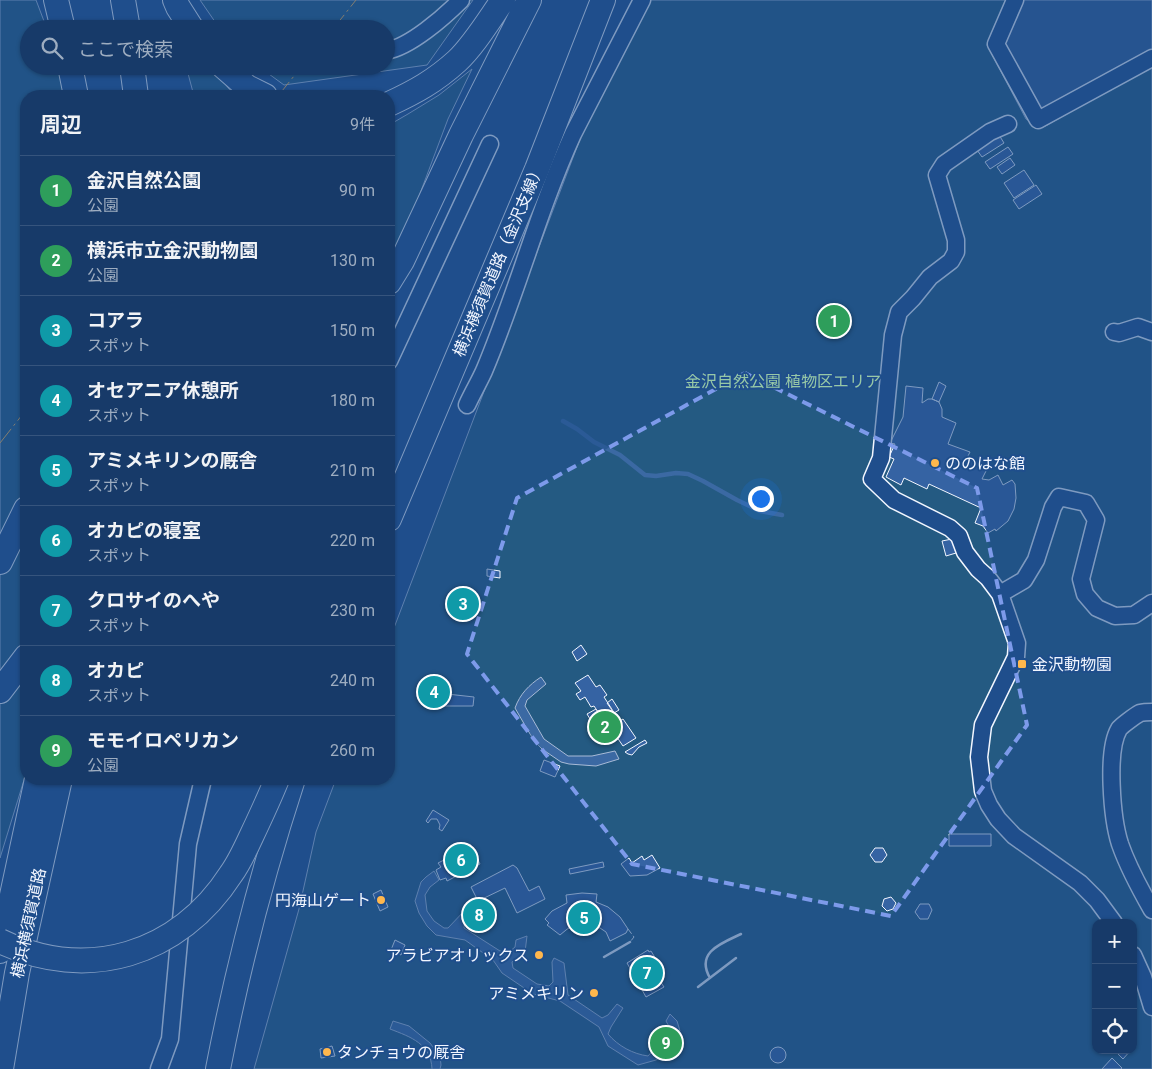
<!DOCTYPE html>
<html lang="ja">
<meta charset="utf-8">
<style>
body{margin:0;font-family:Roboto,"Noto Sans JP",sans-serif;background:#244571;color:#f1f3f6}
.controls{position:absolute;right:15px;bottom:15px;display:grid;overflow:hidden;border-radius:10px;box-shadow:0 1px 4px #0004}
.controls button{width:45px;height:45px;display:grid;place-items:center;padding:0;border:0;border-bottom:1px solid #36547d;background:#173a69;color:#f1f3f6;font:25px sans-serif}
.you{position:absolute;left:760px;top:498px;width:18px;height:18px;margin:-12px;border:4px solid #fff;border-radius:50%;background:#1a73e8;box-shadow:0 0 0 8px #1a73e833}
.badge{display:grid;place-items:center;width:32px;height:32px;border-radius:50%;background:#ffb74d;color:#fff;font-size:16px;font-weight:700}
.pin{position:absolute;translate:-50% -50%;border:2px solid #fff;box-shadow:0 1px 5px #0006}
.list{margin:0;padding:0;list-style:none}
h2{display:flex;justify-content:space-between;align-items:center;height:65px;margin:0;padding:0 20px;font-size:21px}
h2 small{font-size:16px;font-weight:400;color:#9eadc0}
.list li{display:grid;grid-template-columns:32px 1fr auto;gap:15px;align-items:center;box-sizing:border-box;height:70px;padding:0 20px;border-top:1px solid #36547d}
.list b{display:block;font-size:19px;white-space:nowrap}
.list p{margin:0;font-size:16px;white-space:nowrap;color:#9eadc0}
.list em{font-size:16px;font-style:normal;color:#9eadc0}
.icon{flex:none;width:28px;height:28px;fill:none;stroke:currentColor;stroke-width:2;stroke-linecap:round;stroke-linejoin:round}
.map{position:relative;flex:none;width:1152px;height:1069px;overflow:hidden}
.search{position:absolute;background:#173a69;box-shadow:0 1px 4px #0004;left:20px;top:20px;width:375px;height:55px;display:flex;align-items:center;gap:12px;box-sizing:border-box;padding:0 18px;border-radius:28px;color:#9eadc0;font-size:19px}
.panel{position:absolute;background:#173a69;box-shadow:0 1px 4px #0004;left:20px;top:90px;width:375px;height:695px;border-radius:20px}
.map>svg:first-child{display:block}
</style>
<div class="map">
<svg width="1152" height="1069" viewBox="0 0 1152 1069">
<rect width="100%" height="100%" fill="#1f4e8c"/>
<path fill="#245a82" stroke="#a8bbd7" fill-rule="evenodd" d="M0,0H36L47,29H29V66H61L64,96H26V769L24,780L0,858Z
M200,0H473L427,65L284,85L258,66H386V29H220Z
M633,0H1152V1069H254L299,909L316,832L336,779H389V641ZM1096,923H1133V1050H1096Z
M186,66H211L229,89L239,96H194Z
M472,69L448,119L392,268L389,273V125L408,114L439,95Z"/>
<path fill="#305b95" stroke="#a8bbd7" d="M1010,0H1152V66L1042,128L1026,119L987,45Z"/>
<path fill="#3b69a3" stroke="#a8bbd7" d="M541,677L546,684L527,700L525,706L544,739L568,756H592L615,751L619,759L596,766L569,764L561,762L542,749L534,741L515,708C520,694 529,685 541,677Z
M434,871L439,880L430,887L425,895L427,911L434,921L444,928H448L466,909L474,914L465,920L464,928L500,951L509,952L515,947L516,940L527,936L525,952L512,962L513,968L537,984L549,986L553,982L552,962L554,958L564,963L568,995L602,1018L608,1015L617,1004L623,1008L611,1027L608,1034C618,1046 633,1054 648,1056L671,1030L666,1021L670,1014L677,1021L680,1031L665,1055L656,1060L638,1065L608,1046L599,1027L560,1001L533,994L502,973L493,960L465,940L436,935L427,926L419,913L415,901L421,882L426,877Z
M393,1021L409,1026L430,1043L440,1056L441,1065L440,1069H432C431,1044 411,1037 390,1029Z"/>
<g fill="none" stroke-linecap="round" stroke-linejoin="round">
<path stroke="#3b69a3" stroke-width="4.5" d="M563,421L577,429L594,442L620,455L645,475L656,476L676,473L688,474L703,481L737,500L760,511L782,515"/>
</g>
<path fill="#3563a3" stroke="#f2f6ff" d="M999,135L1004,143L982,157L977,150Z
M1008,147L1013,154L990,169L985,162Z
M1010,158L1015,165L1002,174L997,167Z
M1024,170L1034,185L1014,198L1004,183Z
M1036,185L1042,194L1019,209L1013,200Z
M939,382L946,386L939,402L932,399Z
M906,386L923,388L922,403L928,399H932L939,402L942,409V417L956,423L948,444L970,452L967,458L988,467L982,479L989,480L998,475L1003,485L1012,480L1015,484L1016,498L1014,509L1008,521L996,531L995,529L988,533L983,526L975,523L981,508L929,484L927,489L904,478L901,485L886,477L894,459L889,457L895,444L890,443L903,417Z
M952,539L956,553L946,556L942,541Z
M487,569L500,571V578L487,576Z
M581,645L587,654L577,661L572,652Z
M588,675L596,687L600,685L607,695L604,697L615,714L604,721L594,706L591,707L585,697L580,700L576,694L581,691L575,683Z
M430,680L447,694L474,697L473,706H438L420,690Z
M612,699L619,710L614,713L607,703Z
M596,709L602,718L597,722L594,717L590,719L587,714Z
M623,719L636,738L623,746L610,727Z
M645,740L647,743L639,747L632,755L628,754L625,752Z
M544,760L560,766L555,777L540,771Z
M433,810L449,820L442,831L439,829L440,825L437,819H431L428,823L426,821Z
M949,834H991V846H949Z
M470,844L480,864L447,881L446,878L440,880L436,870L441,867L438,863L450,857L448,855Z
M875,848H883L887,855L882,862H875L870,855Z
M652,855L660,868L647,875L630,876L621,864L629,858L632,863L642,856L644,860Z
M603,862L604,867L570,874L569,869Z
M513,865L517,868L529,891L539,886L545,899L517,913L505,888L478,901L471,887Z
M381,890L388,907L380,911L373,894Z
M582,893L597,894L596,902L608,907L620,917L628,929L626,933L610,941L606,932L594,924L583,923L573,925L566,930L560,935L547,925L549,923L545,919L552,911L567,903L566,895Z
M891,897L896,903L893,909L887,911L882,906L884,899Z
M920,904H929L932,910L928,919H920L915,912Z
M395,940L405,945L401,955L391,950Z
M648,950L649,952L651,951L662,969L659,971L661,976L658,978L664,987L646,997L627,963Z
M332,1046L335,1056L321,1058L320,1049Z
M770 1055a8 8 0 1 1 16 0a8 8 0 1 1-16 0Z
M1118,1050H1131L1123,1059L1116,1052Z
M1112,1058L1122,1068L1121,1069H1102Z"/>
<g fill="none" stroke-linecap="round" stroke-linejoin="round">
<g stroke="#f2f6ff" stroke-width="19">
<path id="minor" d="M1015,0L996,44L1038,120L1152,58
M386,51C410,47 444,17 461,0
M1008,124L990,132L944,164L937,175L956,240V252L951,261L930,277L913,298L899,312L893,335L881,458L872,479L894,500L950,528L959,536L965,552L978,569L988,578L1000,594L1017,643L1016,657L983,725L979,757L983,791L989,805L998,819L1014,836L1080,883L1097,900L1114,923
M1114,332L1119,333L1138,327L1152,332
M389,361L490,144
M467,405C472,394 479,382 484,371C517,293 538,211 573,134L642,0
M1000,594L1024,580L1036,560L1053,507L1059,497L1086,503L1096,520L1081,579L1085,594L1097,608L1115,616L1134,615L1152,603
M1152,712C1148,712 1144,712 1140,713C1136,715 1121,726 1119,729C1106,751 1112,819 1120,844C1128,867 1140,889 1152,910
M1133,955L1143,977L1152,1007
M159,1069L170,1039L188,844L203,779"/>
</g>
<g stroke="#f2f6ff" stroke-width="26">
<path id="highway" d="M56,0L63,29
M123,0L128,29
M175,0L178,7L192,29
M70,66L76,96
M132,66L136,96
M223,66L247,87L265,96
M389,104C415,92 435,81 457,61C474,45 489,20 503,0
M389,282L402,261L461,135L529,0
M389,519L537,169L603,0
M0,562L26,509
M0,691L26,657
M0,951L37,779
M1,1069L17,973L60,779
M218,1069C237,971 262,874 293,779"/>
</g>
<use href="#minor" stroke="#1f4e8c" stroke-width="16"/>
<use href="#highway" stroke="#1f4e8c" stroke-width="24"/>
<g stroke="#f2f6ff" stroke-width="26" stroke-linecap="butt">
<path id="highway-bridge" d="M0,941C87,983 179,955 231,874C239,863 245,850 251,837C260,818 269,799 277,779"/>
</g>
<use href="#highway-bridge" stroke="#1f4e8c" stroke-width="24"/>
<path stroke="#f2f6ff" stroke-width="1" stroke-dasharray="6 2.5" stroke-linecap="butt" d="M628,929L634,937L630,942"/>
<path stroke="#f2f6ff" stroke-width="2.5" d="M604,957L630,942
M710,978C695,952 722,943 741,934
M698,987L736,958"/>
<path stroke="#ffb74d" stroke-width="1" stroke-dasharray="18 4 2.5 4" stroke-linecap="butt" d="M333,29L356,0
M278,96L302,66
M0,443L26,410"/>
</g>
<path d="M0 0H1152V1069H0ZM745,373L977,488L1027,725L891,916L632,864L467,654L517,498Z" fill="#1f4e8c" fill-opacity=".55" fill-rule="evenodd"/>
<path fill="none" stroke="#7d9aea" stroke-width="4" stroke-dasharray="10 6" stroke-linejoin="round" d="M745,373L977,488L1027,725L891,916L632,864L467,654L517,498Z"/>
<g fill="#ffb74d" stroke="#1f4e8c" stroke-width="2">
<circle cx="935" cy="463" r="5"/>
<rect x="1017" y="659" width="10" height="10" rx="2.5"/>
<circle cx="381" cy="900" r="5"/>
<circle cx="539" cy="955" r="5"/>
<circle cx="594" cy="993" r="5"/>
<circle cx="327" cy="1052" r="5"/>
</g>
<g text-anchor="middle" stroke-width="4" stroke-linejoin="round" paint-order="stroke">
<g font-size="16" fill="#f2f6ff" stroke="#1f4e8c">
<text transform="translate(498 260) rotate(-67)" y="6">横浜横須賀道路（金沢支線）</text>
<text transform="translate(28 923) rotate(-78)" y="6">横浜横須賀道路</text>
</g>
<g font-size="16" fill="#97c8a6" stroke="#1f4e8c">
<text x="783" y="387">金沢自然公園 植物区エリア</text>
</g>
<g font-size="16" fill="#f2f6ff" stroke="#1f4e8c" text-anchor="start">
<text x="945" y="469">ののはな館</text>
<text x="1032" y="670">金沢動物園</text>
<text x="371" y="906" text-anchor="end">円海山ゲート</text>
<text x="529" y="961" text-anchor="end">アラビアオリックス</text>
<text x="584" y="999" text-anchor="end">アミメキリン</text>
<text x="337" y="1058">タンチョウの厩舎</text>
</g>
</g>
</svg>
<div class="controls">
<button>+</button>
<button>−</button>
<button><svg class="icon" aria-label="locate" viewBox="0 0 24 24"><circle cx="12" cy="12" r="6"/><path d="M12 2v4M12 18v4M2 12h4M18 12h4"/></svg></button>
</div>
<div class="you"></div>
<div class="pin badge" style="left:834px;top:321px;background:#2e9e5b">1</div>
<div class="pin badge" style="left:605px;top:727px;background:#2e9e5b">2</div>
<div class="pin badge" style="left:463px;top:604px;background:#0f9aa8">3</div>
<div class="pin badge" style="left:434px;top:692px;background:#0f9aa8">4</div>
<div class="pin badge" style="left:584px;top:918px;background:#0f9aa8">5</div>
<div class="pin badge" style="left:461px;top:860px;background:#0f9aa8">6</div>
<div class="pin badge" style="left:647px;top:973px;background:#0f9aa8">7</div>
<div class="pin badge" style="left:479px;top:915px;background:#0f9aa8">8</div>
<div class="pin badge" style="left:666px;top:1043px;background:#2e9e5b">9</div>
<div class="search"><svg class="icon" aria-label="search" viewBox="0 0 24 24"><circle cx="10" cy="10" r="6"/><path d="M15 15l6 6"/></svg>ここで検索</div>
<section class="panel">
<h2>周辺<small>9件</small></h2>
<ul class="list">
<li><span class="badge" style="background:#2e9e5b">1</span><div><b>金沢自然公園</b><p>公園</p></div><em>90 m</em></li>
<li><span class="badge" style="background:#2e9e5b">2</span><div><b>横浜市立金沢動物園</b><p>公園</p></div><em>130 m</em></li>
<li><span class="badge" style="background:#0f9aa8">3</span><div><b>コアラ</b><p>スポット</p></div><em>150 m</em></li>
<li><span class="badge" style="background:#0f9aa8">4</span><div><b>オセアニア休憩所</b><p>スポット</p></div><em>180 m</em></li>
<li><span class="badge" style="background:#0f9aa8">5</span><div><b>アミメキリンの厩舎</b><p>スポット</p></div><em>210 m</em></li>
<li><span class="badge" style="background:#0f9aa8">6</span><div><b>オカピの寝室</b><p>スポット</p></div><em>220 m</em></li>
<li><span class="badge" style="background:#0f9aa8">7</span><div><b>クロサイのへや</b><p>スポット</p></div><em>230 m</em></li>
<li><span class="badge" style="background:#0f9aa8">8</span><div><b>オカピ</b><p>スポット</p></div><em>240 m</em></li>
<li><span class="badge" style="background:#2e9e5b">9</span><div><b>モモイロペリカン</b><p>公園</p></div><em>260 m</em></li>
</ul>
</section>
</div>
